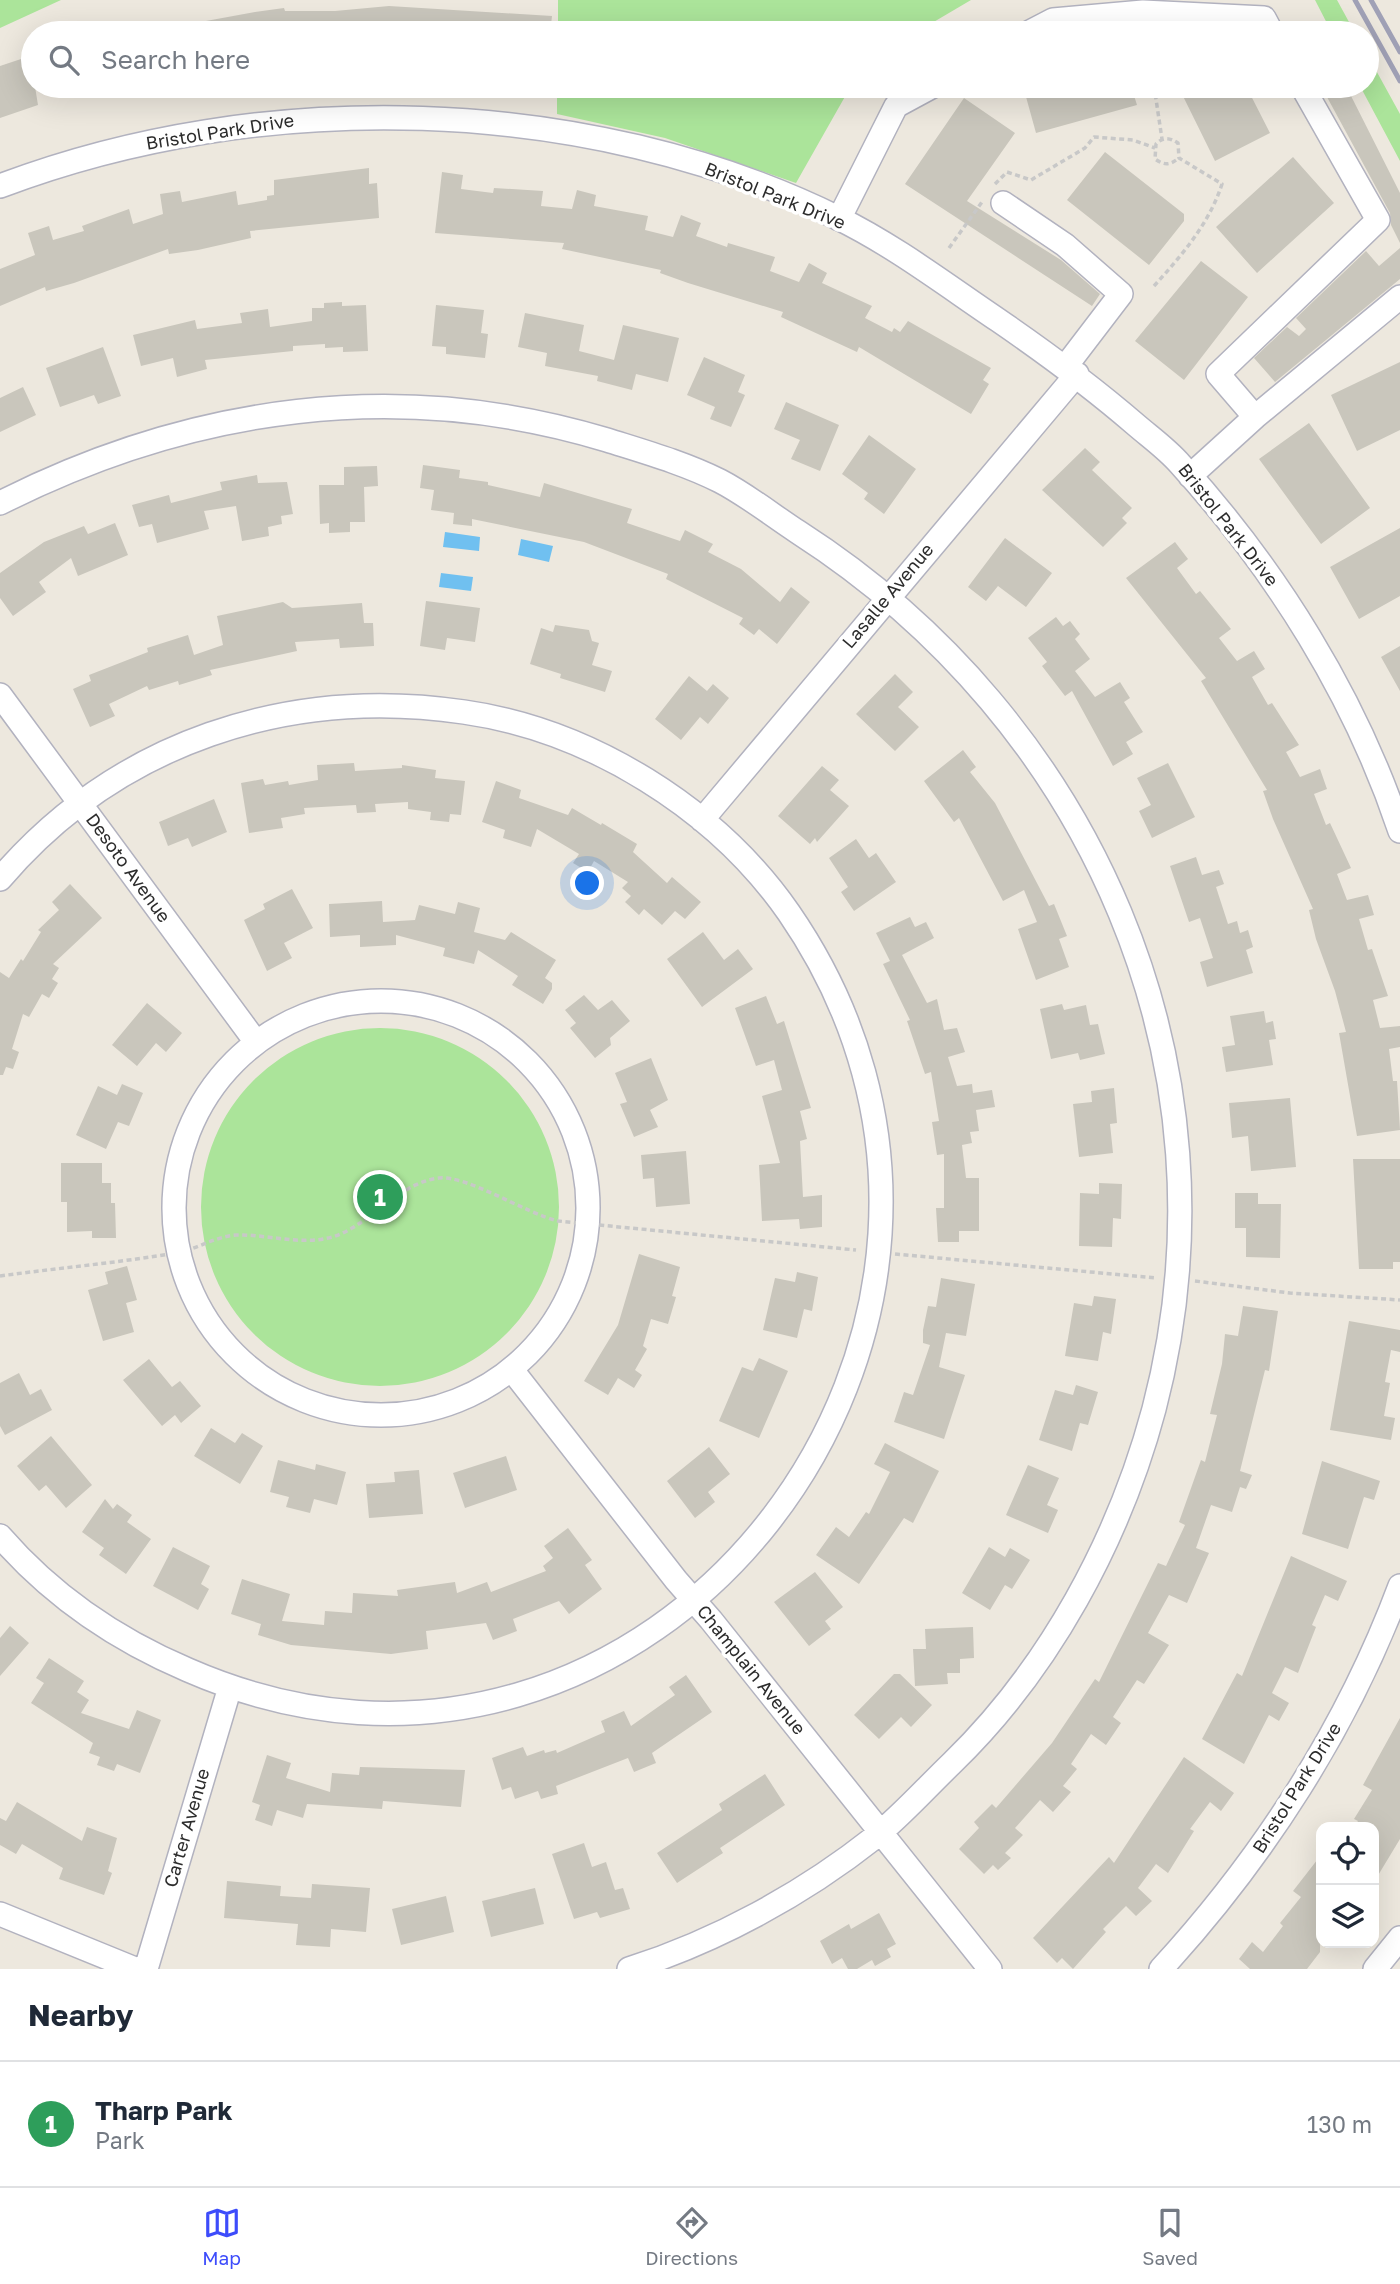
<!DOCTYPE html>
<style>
body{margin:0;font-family:"Golos Text",sans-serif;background:#f2f2f3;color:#1f2937}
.controls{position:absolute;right:21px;bottom:21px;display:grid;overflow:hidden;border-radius:14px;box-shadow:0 7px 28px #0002}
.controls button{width:63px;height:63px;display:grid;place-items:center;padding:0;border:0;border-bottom:2px solid #e0e1e3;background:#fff;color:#1f2937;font:35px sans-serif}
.you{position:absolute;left:588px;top:884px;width:24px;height:24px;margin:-18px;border:5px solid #fff;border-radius:50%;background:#1a73e8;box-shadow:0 0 0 10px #1a73e833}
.badge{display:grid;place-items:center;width:46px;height:46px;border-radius:50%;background:#3d4cfb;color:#fff;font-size:23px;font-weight:700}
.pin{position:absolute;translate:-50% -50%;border:4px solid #fff;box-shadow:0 2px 7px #0006}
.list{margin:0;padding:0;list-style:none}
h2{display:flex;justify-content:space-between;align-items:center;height:91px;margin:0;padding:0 28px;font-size:30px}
h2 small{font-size:23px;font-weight:400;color:#747a83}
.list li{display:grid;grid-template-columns:46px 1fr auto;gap:21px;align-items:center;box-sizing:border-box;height:126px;padding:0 28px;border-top:2px solid #e0e1e3}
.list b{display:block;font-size:26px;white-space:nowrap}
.list p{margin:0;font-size:23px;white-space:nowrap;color:#747a83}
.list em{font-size:23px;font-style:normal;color:#747a83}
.icon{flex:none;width:38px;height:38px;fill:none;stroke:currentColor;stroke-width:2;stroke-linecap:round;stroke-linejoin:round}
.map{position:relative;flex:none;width:1400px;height:1969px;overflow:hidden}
.search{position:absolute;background:#fff;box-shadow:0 7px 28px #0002;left:21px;right:21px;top:21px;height:77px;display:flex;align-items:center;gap:18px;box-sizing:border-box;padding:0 24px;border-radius:38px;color:#747a83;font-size:26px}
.sheet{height:217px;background:#fff}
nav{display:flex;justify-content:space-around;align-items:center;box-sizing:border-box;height:98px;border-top:2px solid #e0e1e3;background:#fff;font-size:19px;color:#747a83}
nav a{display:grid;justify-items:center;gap:4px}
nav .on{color:#3d4cfb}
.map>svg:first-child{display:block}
</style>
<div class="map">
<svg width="1400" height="1969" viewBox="0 0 1400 1969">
<rect width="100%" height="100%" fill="#ede8de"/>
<path fill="#abe49a" d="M0,0H61L0,28Z
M558,0H971L915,33H558Z
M1315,0H1337L1355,33H1332Z
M1367,54L1400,114V161L1360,86H1367Z
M557,86H851L796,183L665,138L557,114Z
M201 1207a179 179 0 1 1 358 0a179 179 0 1 1-358 0Z"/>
<path fill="#70c0f0" d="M445,532L480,537L479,551L443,547Z
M521,539L553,546L549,562L518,555Z
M441,573L473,577L471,591L439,587Z"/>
<path fill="#c9c6bc" d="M389,6L552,16L550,33H196L195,23L255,12L284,8L285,11H335Z
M30,56L38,105L0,118V66Z
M1023,86H1131L1137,105L1036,133Z
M1178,86H1246L1270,133L1215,161Z
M1321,86H1346L1400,193V243L1391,225L1390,213Z
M964,98L1015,133L967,201L1061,260L1100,294L1092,306L905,184Z
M1105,152L1184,214V221L1149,265L1067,200Z
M1293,157L1334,203L1257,273L1216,227Z
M369,168V184L377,183L379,218L250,231L251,238L198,250L169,254L168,249L74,283L46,291L45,287L0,306V269L35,255L28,233L49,226L53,240L84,231L82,226L129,209L133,224L163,214L160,194L180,191L182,202L236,191L238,205L267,200V196L274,195V180Z
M442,172L463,175L461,189L493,193L494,188L543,191L541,206L572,209L577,190L596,195L594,206L648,216L645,230L673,237L681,215L701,223L696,236L727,247L728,243L775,257L770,271L799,282L809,263L827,273L822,283L872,306L865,318L892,332L894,328L900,332L908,321L991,368L983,380L989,384L971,414L859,347L857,352L781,317L783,312L688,283L660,273L661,270L562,249L564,243L435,233Z
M1400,248V279L1275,382L1254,358L1287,327L1299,336L1306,329L1296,318L1366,251L1379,266Z
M1201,261L1248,297L1184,380L1135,341Z
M342,302V306L366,305L368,351L343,352V347L325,348V344L293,346V351L205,360L207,369L177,377L173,358L141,366L133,335L195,320L197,329L242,323L240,313L268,309L270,327L312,321V308H324V303Z
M436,305L484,310L481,333L488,334L485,358L446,354V347L432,346Z
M525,313L584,325L579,351L614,360L623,325L679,338L668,382L636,374L632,390L597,381L598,376L545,366L547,353L518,347Z
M103,347L121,396L98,404L94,395L60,407L46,368Z
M704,357L745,375L738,392L745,395L731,427L710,419L715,407L687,395Z
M1400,362V430L1357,451L1331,395Z
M23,387L36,415L0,432V398Z
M786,402L839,425L820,471L791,459L800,440L774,429Z
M1309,423L1370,508L1321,544L1259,459Z
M869,435L916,469L884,514L864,499L868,493L842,474Z
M1085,448L1100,462L1092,470L1132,508L1122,518L1127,523L1103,547L1042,490Z
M423,465L460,470L459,478L488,482V485L540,497L544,483L632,509L627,523L680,541L685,530L713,544L708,552L741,569L780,602L791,587L810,602L777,644L759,629L754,635L739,624L743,618L666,579L668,574L584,542L472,519V526L453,524L454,513L431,510L434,490L420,488Z
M377,466L378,486L364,487L365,522H350V532L329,533V523L320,524L319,485H344V467Z
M257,475L258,483L287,482L293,514L281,516L282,524L268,527L269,536L242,541L236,506L204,511L209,529L157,543L152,524L139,527L132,505L169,495L171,503L222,490L220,482Z
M115,523L128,555L78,576L71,558L39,582L46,592L13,616L0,598V573L44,542L84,526L88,534Z
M1400,528V596L1359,619L1330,567Z
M1005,538L1052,573L1026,607L998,586L986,601L968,587Z
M1175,542L1188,559L1177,568L1196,594L1200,591L1231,629L1219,638L1237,661L1254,651L1265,669L1252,677L1268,705L1272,703L1299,745L1286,752L1300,777L1320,769L1327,789L1314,794L1326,825L1330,823L1351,868L1337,874L1347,900L1368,895L1374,915L1359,919L1368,950L1372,949L1388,996L1373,1000L1380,1028L1400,1026V1047L1389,1049L1393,1081H1397L1400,1130L1357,1136L1339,1033L1346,1032L1335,991L1316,939L1309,910L1313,909L1273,819L1263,791L1267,790L1201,681L1206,678L1126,578Z
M426,601L480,608L475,642L447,638L445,650L420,646Z
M283,602L292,608L362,603L364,623H373L374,646L340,648L339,639L295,642L297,651L210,670L212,675L179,685L178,681L149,690L147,686L109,704L115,716L90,727L73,689L91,681L89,675L148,652L147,648L188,635L194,655L223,645L217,616Z
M1056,617L1063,626L1070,621L1080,634L1075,639L1090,659L1075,671L1095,697L1120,682L1130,698L1124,702L1143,732L1126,742L1133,754L1113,766L1072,691L1065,696L1042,666L1047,662L1028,638Z
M555,625L589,630L592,641L599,643L592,665L612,671L605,692L560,678L561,674L530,664L541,628L553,632Z
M1400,646V691L1381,657Z
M895,674L913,692L898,707L919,727L895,751L856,714Z
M689,676L707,691L713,684L729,698L708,724L700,717L681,740L655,719Z
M963,750L976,767L970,772L995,803L1049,906L1054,904L1067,936L1059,939L1069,967L1036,980L1018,929L1037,922L1024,890L1003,901L959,818L954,822L924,781Z
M354,763L355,771L402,768V765L436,770L435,778L465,781L461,815L450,814L449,822L430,820L431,812L408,809V802L375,804L376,812L357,813L356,805L304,808L305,814L281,818L283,828L249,833L241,783L263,779L265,785L288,781L289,785L318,780L317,765Z
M1168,763L1195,817L1152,838L1139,811L1151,805L1137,778Z
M822,766L839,780L830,790L849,806L817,842L815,838L810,844L778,816Z
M496,781L521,790L519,798L568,815L572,808L601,825L602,823L637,844L633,852L667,883L672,877L701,902L685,919L675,911L662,925L644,909L639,915L625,902L631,896L622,888L628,882L594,861L588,872L573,863L579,854L537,829L531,847L503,838L505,830L482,822Z
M214,799L227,832L192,847L188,838L168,846L159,822Z
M856,839L869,858L876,853L896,882L854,911L841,892L848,887L829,858Z
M1196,857L1202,875L1219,870L1224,884L1216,887L1228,924L1237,921L1240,933L1248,930L1253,947L1246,950L1253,973L1207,987L1200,962L1213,958L1200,918L1189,922L1170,866Z
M70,884L102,918L53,964L59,968L52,979L58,983L49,998L42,994L29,1017L23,1014L12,1049L19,1052L13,1069L6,1067L3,1075H0V972L9,978L21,959L23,961L41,932L38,930L59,910L52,902Z
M292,889L313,928L284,943L292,958L267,971L244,920L265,909L263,904Z
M382,901L383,922L415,920L419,905L455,914L458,902L480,908L474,932L505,940L511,932L556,960L545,978L552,983V989L543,1004L512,985L518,976L478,950L474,964L443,956L445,948L396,935V945L360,947V935L330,937L329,904Z
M910,917L915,927L926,922L934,938L902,955L927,1003L937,999L944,1030L957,1028L965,1052L948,1057L957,1086L972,1084L973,1093L992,1090L995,1107L976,1110L979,1131L970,1132L972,1143L962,1145L966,1178H979V1231H959V1242H938L936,1208H944V1154L937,1155L932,1122L939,1121L931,1072L925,1074L907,1021L910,1020L883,964L890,961L876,933Z
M703,932L724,960L738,949L753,969L702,1007L667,959Z
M584,995L598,1010L612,1000L630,1021L610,1038L611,1045L595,1058L570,1028L576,1023L565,1010Z
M766,996L777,1024L784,1021L811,1108L800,1111L807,1139L800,1141L803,1197L822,1195V1227L800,1229L799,1219L762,1221L759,1165L780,1163L762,1096L782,1090L774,1060L756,1066L735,1008Z
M147,1003L182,1033L166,1052L156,1043L137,1066L112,1045Z
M1062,1004L1064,1010L1086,1005L1090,1025L1098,1024L1105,1054L1080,1060L1078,1053L1051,1059L1040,1009Z
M1264,1011L1266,1023L1273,1021L1276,1039L1269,1040L1273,1065L1226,1072L1222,1047L1235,1045L1230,1016Z
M651,1058L668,1100L650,1110L658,1127L634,1137L620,1104L627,1102L615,1073Z
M122,1084L143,1093L129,1126L118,1122L106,1149L76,1135L98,1086L117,1095Z
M1114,1088L1117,1123L1110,1124L1113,1153L1079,1157L1073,1104L1092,1102L1091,1091Z
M1290,1098L1296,1167L1251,1171L1248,1136L1232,1138L1229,1103Z
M686,1151L690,1204L656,1207L654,1178L643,1179L641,1155Z
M1353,1159H1400V1262H1393V1269H1359Z
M61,1163H102V1183H111V1203H115L116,1238H92V1231L67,1232V1202H61Z
M1099,1183L1122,1184L1121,1219L1113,1218L1112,1247L1079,1246L1080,1193L1099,1194Z
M1235,1193H1258V1204H1281L1280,1258L1246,1257V1228H1235Z
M639,1254L680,1267L672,1296L676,1297L668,1324L651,1319L643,1346L647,1349L635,1370L642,1375L634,1388L618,1378L608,1395L584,1381L618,1325Z
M127,1266L137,1300L126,1303L134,1332L103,1341L88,1290L108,1284L105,1272Z
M797,1272L818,1277L812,1311L804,1309L797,1338L763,1330L775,1278L795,1282Z
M941,1278L975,1284L966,1336L946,1333L939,1367L965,1375L944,1439L894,1422L904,1392L913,1395L930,1345L923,1343V1330L928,1306L936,1307Z
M1094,1296L1116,1299L1111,1334L1103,1332L1098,1361L1065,1356L1074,1303L1092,1306Z
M1243,1306L1278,1311L1269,1371L1265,1370L1240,1471L1252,1475L1246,1489L1240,1487L1232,1512L1211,1505L1196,1548L1209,1553L1187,1603L1169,1595L1148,1633L1169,1645L1144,1684L1137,1680L1113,1717L1121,1723L1106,1745L1091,1734L1071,1764L1077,1769L1063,1786L1071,1792L1053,1812L1040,1800L1015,1828L1023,1835L1005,1853L1011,1858L998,1870L993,1865L984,1874L959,1849L979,1828L974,1822L992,1804L996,1808L1052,1743L1095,1679L1099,1682L1158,1563L1166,1566L1185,1525L1179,1522L1201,1460L1205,1462L1217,1415L1210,1414L1222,1364L1225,1334L1238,1336Z
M1349,1321L1400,1330V1352L1391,1350L1385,1382L1390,1383L1384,1416L1395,1418L1391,1440L1330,1430Z
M759,1358L788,1371L759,1438L719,1421L742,1367L753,1371Z
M149,1359L172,1387L180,1381L201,1406L181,1423L175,1415L162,1426L123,1380Z
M19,1373L30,1395L41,1389L52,1410L5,1435L0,1426V1383Z
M1076,1385L1098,1392L1088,1425L1080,1423L1072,1451L1039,1440L1055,1390L1073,1395Z
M211,1428L235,1443L242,1433L263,1446L240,1484L194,1456Z
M51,1436L92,1485L66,1508L46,1485L39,1491L17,1466Z
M885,1443L939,1471L913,1523L904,1518L859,1584L816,1555L836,1527L849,1537L866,1512L869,1514L890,1472L874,1464Z
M709,1447L730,1474L708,1492L715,1502L695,1518L667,1481Z
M506,1456L517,1490L465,1508L453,1473Z
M278,1460L315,1470L316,1464L346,1472L337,1505L314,1499L310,1513L286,1507L289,1497L270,1492Z
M1322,1461L1380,1481L1374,1500L1364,1497L1348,1549L1302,1534Z
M1028,1465L1059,1478L1047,1505L1058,1510L1048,1533L1006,1515Z
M419,1470L423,1514L369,1518L366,1484L395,1482L394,1472Z
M105,1499L113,1509L117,1504L132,1515L127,1522L151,1539L126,1574L99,1555L104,1548L82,1532Z
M568,1528L592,1560L585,1565L602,1589L569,1614L559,1601L513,1619L517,1631L493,1640L486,1623L426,1631L428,1649L391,1654L291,1645L258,1635L261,1624L231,1614L242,1579L290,1594L282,1621L324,1625L325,1611L352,1613L353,1593L398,1596L397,1590L455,1582L457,1593L487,1582L491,1592L546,1571L543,1566L553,1558L544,1546Z
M173,1547L210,1566L201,1584L209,1589L198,1610L153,1586Z
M989,1547L1005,1557L1010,1548L1030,1560L1012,1589L1005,1585L990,1610L962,1593Z
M1291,1556L1347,1581L1338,1601L1325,1595L1312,1625L1316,1627L1298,1673L1285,1667L1272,1693L1289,1703L1279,1721L1269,1715L1244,1764L1202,1739L1237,1673L1242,1676Z
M815,1572L843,1607L825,1621L831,1629L809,1646L774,1602Z
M10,1626L29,1643L0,1676V1638Z
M973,1627L974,1658L960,1659V1673H947L948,1684L915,1686L913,1649H926L925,1629Z
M49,1658L84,1681L77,1692L89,1700L81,1713L129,1729L137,1710L161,1720L140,1773L117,1764L114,1771L97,1765L100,1757L89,1753L93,1743L31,1703L44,1683L36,1678Z
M894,1674H900L932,1705L911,1727L901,1717L879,1739L854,1715Z
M686,1675L712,1712L652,1753L656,1763L634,1772L628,1758L556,1786L558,1794L541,1799L538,1791L515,1799L511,1787L502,1790L492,1758L523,1747L527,1756L544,1750L545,1753L556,1750L557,1753L605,1732L601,1721L624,1711L631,1726L675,1695L669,1687Z
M1400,1718V1839L1374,1882V1827H1354L1358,1821L1354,1819L1372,1790L1363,1785Z
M267,1755L291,1763L286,1778L330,1792L332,1773L359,1775L360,1767L465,1770L461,1807L383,1801L382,1809L307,1804L303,1818L277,1810L272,1826L255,1820L260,1805L252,1802Z
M1184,1757L1234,1793L1221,1811L1210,1802L1190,1829L1194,1831L1168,1873L1156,1864L1138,1888L1152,1901L1136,1916L1126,1906L1103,1929L1106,1932L1073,1969L1062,1958L1057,1963L1033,1938L1109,1857L1114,1863Z
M765,1774L785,1805L720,1848L723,1853L677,1883L657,1853L722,1810L719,1804Z
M17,1802L82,1841L87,1827L117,1838L108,1871L112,1873L104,1895L59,1879L63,1868L22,1844L16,1854L0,1845V1818L6,1821Z
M584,1843L592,1867L606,1862L615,1890L623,1888L630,1909L600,1918L597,1912L574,1919L552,1854Z
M1321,1855L1320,1952L1307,1969H1250L1239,1959L1252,1942L1263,1952L1283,1926L1280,1923L1301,1897L1293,1891Z
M227,1881L281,1886L280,1896L311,1898L312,1884L370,1888L366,1932L331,1929L330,1947L296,1945L298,1924L224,1918Z
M535,1888L544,1924L491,1937L482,1901Z
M446,1896L454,1932L401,1945L392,1909Z
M879,1913L896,1944L887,1949L891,1957L875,1966L872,1960L857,1969H848L842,1958L832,1964L820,1941L849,1924L851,1929Z"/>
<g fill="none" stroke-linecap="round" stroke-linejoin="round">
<g stroke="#b2b2bf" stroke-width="26">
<path id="minor" d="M1028,33L1053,20L1143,12L1264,18L1272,33
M1302,86L1378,220L1218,374L1255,417L1400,297
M0,186C261,87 586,94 838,218C895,246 946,285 998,320C1046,353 1091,386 1135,424C1150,437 1167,449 1180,464C1276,570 1355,696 1400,831
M1003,203L1065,245L1121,294L1066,366
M839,219L896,106L933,86
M1190,476L1255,417
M0,503C192,406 399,377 607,440C645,452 684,463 720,481C747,495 772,515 798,532C1092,721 1244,1066 1154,1409C1119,1540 1049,1669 952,1763C926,1788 902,1815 875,1837C803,1894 717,1941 629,1969
M0,695L256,1042
M702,820L1077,374
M0,879C117,742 288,686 464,712C590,730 716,808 789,913C1073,1326 651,1872 188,1670C115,1639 52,1596 0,1536
M174 1208a207 207 0 1 1 414 0a207 207 0 1 1-414 0Z
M512,1370L676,1580L711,1620L990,1969
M0,1914L135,1969
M146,1969L230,1687
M1161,1969C1263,1858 1347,1728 1400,1586
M1375,1969L1400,1938"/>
</g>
<path stroke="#c8c8c8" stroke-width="3.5" stroke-dasharray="5 3.5" stroke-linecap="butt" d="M1154,86L1162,139
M995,184L1007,172L1031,180L1085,148L1094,137L1133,140L1155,148
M949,248L982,202
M1154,286C1182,255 1209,224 1222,184L1179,158L1178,143C1170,138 1164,136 1156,144L1155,159C1165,166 1170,165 1179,158
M895,1254L1156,1278
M0,1276C58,1268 117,1263 175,1253C196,1250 213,1237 236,1235C267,1234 301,1246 332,1237C370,1226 397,1183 439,1178C467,1175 525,1213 558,1221L856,1250
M1195,1281L1290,1293L1400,1300"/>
<use href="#minor" stroke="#fff" stroke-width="23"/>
<path stroke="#a0a1b6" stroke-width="5" d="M1355,0L1400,81
M1371,0L1400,52"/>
</g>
<g text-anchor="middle" stroke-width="7" stroke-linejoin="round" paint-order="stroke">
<g font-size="18" fill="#2c2c2c" stroke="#fff">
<text transform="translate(220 132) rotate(-9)" y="6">Bristol Park Drive</text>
<text transform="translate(775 196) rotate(22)" y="6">Bristol Park Drive</text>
<text transform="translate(1228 525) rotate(52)" y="6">Bristol Park Drive</text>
<text transform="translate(888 596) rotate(-50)" y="6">Lasalle Avenue</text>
<text transform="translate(128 868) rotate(54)" y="6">Desoto Avenue</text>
<text transform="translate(751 1670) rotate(51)" y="6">Champlain Avenue</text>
<text transform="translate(1297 1788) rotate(-58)" y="6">Bristol Park Drive</text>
<text transform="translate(187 1828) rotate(-74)" y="6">Carter Avenue</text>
</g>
</g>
</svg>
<div class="controls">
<button><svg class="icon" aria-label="locate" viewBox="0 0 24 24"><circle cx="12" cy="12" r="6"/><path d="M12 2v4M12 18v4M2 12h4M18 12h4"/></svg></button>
<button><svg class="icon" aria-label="layers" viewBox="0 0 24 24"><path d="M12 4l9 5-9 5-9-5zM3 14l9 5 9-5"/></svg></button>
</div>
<div class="you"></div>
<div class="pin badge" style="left:380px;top:1197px;background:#2e9e5b">1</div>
<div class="search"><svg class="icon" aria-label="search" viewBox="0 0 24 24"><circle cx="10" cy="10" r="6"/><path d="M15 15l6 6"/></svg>Search here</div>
</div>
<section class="sheet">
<h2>Nearby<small></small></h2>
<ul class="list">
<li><span class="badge" style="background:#2e9e5b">1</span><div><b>Tharp Park</b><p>Park</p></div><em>130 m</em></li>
</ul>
</section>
<nav>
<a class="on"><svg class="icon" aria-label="map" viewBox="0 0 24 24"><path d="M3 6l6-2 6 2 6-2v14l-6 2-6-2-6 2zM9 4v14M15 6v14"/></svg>Map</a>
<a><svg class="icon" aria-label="directions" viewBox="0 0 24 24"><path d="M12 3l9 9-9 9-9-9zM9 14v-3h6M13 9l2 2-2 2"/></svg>Directions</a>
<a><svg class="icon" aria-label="saved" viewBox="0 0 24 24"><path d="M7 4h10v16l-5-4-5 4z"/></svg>Saved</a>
</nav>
